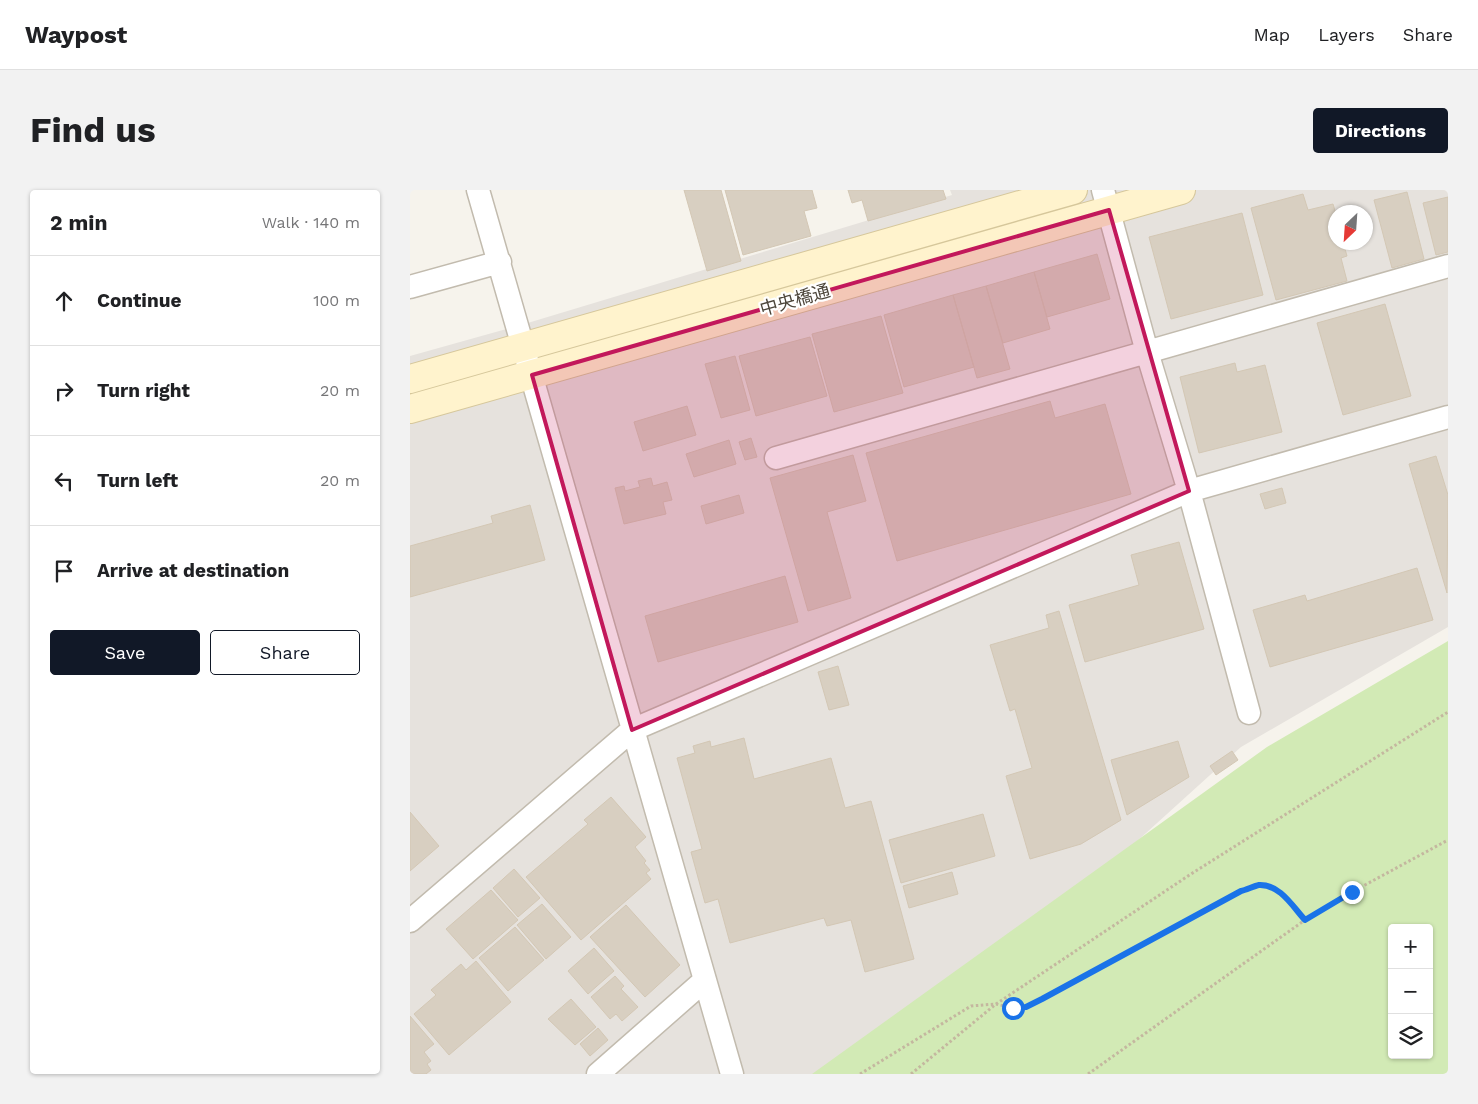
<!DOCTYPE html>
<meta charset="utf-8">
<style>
body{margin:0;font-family:"Work Sans","Noto Sans JP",sans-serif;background:#f2f2f2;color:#202124}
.controls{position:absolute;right:15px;bottom:15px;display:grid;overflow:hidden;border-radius:5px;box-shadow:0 1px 4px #0004}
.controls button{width:45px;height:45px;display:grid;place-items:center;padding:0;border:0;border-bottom:1px solid #e0e0e0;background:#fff;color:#202124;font:25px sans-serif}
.compass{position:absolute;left:918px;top:15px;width:45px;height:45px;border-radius:50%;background:#fff;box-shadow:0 1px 4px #0004;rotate:205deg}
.stop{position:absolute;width:15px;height:15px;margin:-11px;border:4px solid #1a73e8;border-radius:50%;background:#fff}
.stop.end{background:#1a73e8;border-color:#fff;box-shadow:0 1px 5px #0008}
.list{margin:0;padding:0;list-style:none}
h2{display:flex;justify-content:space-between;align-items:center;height:65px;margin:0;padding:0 20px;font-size:21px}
h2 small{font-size:16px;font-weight:400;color:#757577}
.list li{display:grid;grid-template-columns:32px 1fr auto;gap:15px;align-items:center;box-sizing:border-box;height:90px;padding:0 20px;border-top:1px solid #e0e0e0}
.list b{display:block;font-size:19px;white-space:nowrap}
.list em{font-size:16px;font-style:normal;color:#757577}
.actions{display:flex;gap:10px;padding:15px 20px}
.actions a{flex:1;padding:11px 0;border:1px solid #111827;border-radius:5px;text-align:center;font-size:18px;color:#111827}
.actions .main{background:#111827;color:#fff}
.icon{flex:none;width:28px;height:28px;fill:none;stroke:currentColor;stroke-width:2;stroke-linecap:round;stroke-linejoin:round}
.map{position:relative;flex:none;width:1038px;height:884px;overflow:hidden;border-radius:5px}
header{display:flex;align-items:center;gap:30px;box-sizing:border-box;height:70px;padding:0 25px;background:#fff;border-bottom:1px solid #e0e0e0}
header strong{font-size:24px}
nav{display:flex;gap:28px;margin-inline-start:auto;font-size:18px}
.intro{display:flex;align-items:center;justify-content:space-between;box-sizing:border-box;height:120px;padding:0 30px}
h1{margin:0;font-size:35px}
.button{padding:12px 22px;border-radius:5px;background:#111827;color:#fff;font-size:18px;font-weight:700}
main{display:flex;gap:30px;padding:0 30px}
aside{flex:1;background:#fff;border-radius:5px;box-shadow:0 1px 4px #0004}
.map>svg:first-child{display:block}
</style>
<header>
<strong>Waypost</strong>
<nav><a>Map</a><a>Layers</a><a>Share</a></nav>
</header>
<div class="intro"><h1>Find us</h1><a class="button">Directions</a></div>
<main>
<aside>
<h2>2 min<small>Walk · 140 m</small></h2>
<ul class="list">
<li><svg class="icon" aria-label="ahead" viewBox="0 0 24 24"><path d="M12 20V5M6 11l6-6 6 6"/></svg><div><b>Continue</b></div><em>100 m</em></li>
<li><svg class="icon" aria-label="right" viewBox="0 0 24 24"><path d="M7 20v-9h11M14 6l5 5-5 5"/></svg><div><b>Turn right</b></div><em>20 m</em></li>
<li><svg class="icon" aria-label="left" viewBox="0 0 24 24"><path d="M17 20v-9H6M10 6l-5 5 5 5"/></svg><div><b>Turn left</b></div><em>20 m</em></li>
<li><svg class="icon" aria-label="arrive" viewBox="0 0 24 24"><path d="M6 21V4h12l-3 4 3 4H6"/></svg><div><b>Arrive at destination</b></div></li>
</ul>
<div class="actions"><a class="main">Save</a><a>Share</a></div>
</aside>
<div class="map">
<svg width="1038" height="884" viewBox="0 0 1038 884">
<rect width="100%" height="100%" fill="#f6f3ec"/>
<path fill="#e6e2dd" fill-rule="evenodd" d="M540,0H1038V437L831,557L470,884H0V166L121,132L542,5ZM926,22H956V52H926Z"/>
<path fill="#d2eab5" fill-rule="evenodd" d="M1038,451V884H402L857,557ZM982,738H1019V865H982Z"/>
<path fill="#d8cfc1" stroke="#d3c7b4" d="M274,0H311L331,71L297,81Z
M315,0H402L407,18L394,21L401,46L333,65Z
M438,0H533L536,9L458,31L452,10L442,13Z
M997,2L1014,69L982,78L964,10Z
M893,4L898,20L923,14L926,24V52H933L937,66L931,68L937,91L866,110L841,18Z
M1038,7V62L1026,65L1013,13Z
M832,23L853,105L761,129L739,47Z
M687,64L700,109L637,127L624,82Z
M624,82L640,139L593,153L576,96Z
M576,96L600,179L567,188L543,105Z
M543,105L564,177L494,197L474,125Z
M975,114L1001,206L933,225L907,133Z
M471,126L493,203L424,222L402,144Z
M400,147L417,206L346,226L329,166Z
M325,166L340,220L311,228L295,174Z
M825,173L827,182L855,175L872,242L789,263L770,187Z
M640,211L645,228L695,214L721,304L487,371L456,263Z
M277,216L286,245L233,261L224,232Z
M341,248L347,267L335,270L329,252Z
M319,250L326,274L284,287L276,264Z
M443,265L456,311L417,322L441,408L398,421L360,288Z
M1026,266L1038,305L1037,403L999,274Z
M241,288L243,296L257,292L262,310L253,312L256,324L214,334L205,298L214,296L215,301L230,297L228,291Z
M872,298L876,313L855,319L850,304Z
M329,305L334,323L296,334L291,316Z
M120,315L135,370L0,407V356L83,333L81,326Z
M769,352L794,439L675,472L659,415L729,395L721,365Z
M1007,378L1023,430L860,477L843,420L895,405L897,411Z
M375,386L388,432L248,472L235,426Z
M649,421L711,630L671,654L620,669L596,586L622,578L605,519L600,521L580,455L639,438L636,425Z
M428,476L439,515L419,520L408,482Z
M334,548L344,589L421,568L435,618L461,611L504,769L455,782L441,730L417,736L414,728L320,753L308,709L295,713L281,662L292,659L267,568L285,563L283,556L300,551L301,557Z
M768,551L779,587L717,625L701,570Z
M822,561L828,570L806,585L800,576Z
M201,607L236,647L225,657L236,671L234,673L240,680L236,683L241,689L171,750L116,687L178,634L174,630Z
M0,622L29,656L0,681Z
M573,624L585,666L491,693L479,650Z
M104,679L130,708L108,727L83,698Z
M542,682L548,704L499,718L493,696Z
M81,700L108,730L63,769L36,739Z
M132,714L161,747L136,769L107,735Z
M216,715L270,775L235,807L180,747Z
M105,737L134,770L98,801L69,768Z
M184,758L204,781L178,804L158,781Z
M66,771L101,812L39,865L4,824L26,805L21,800L51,774L56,780Z
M205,786L214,796L211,799L228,817L212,831L206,824L200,829L181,807Z
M161,809L186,837L165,855L138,829Z
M0,826L24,854L14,862L21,871L17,874L21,880L16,884H0Z
M188,838L198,850L180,866L170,854Z"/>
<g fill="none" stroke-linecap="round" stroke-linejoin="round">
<g stroke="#c2bbae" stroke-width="25">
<path id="street" d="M68,0L322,884
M693,0L737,162L779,301L839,523
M0,97L90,72
M366,268L1038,76
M0,731L222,540L779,301L1038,227
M188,884L295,790"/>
</g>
<g stroke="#d6c79b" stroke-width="30">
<path id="secondary" d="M0,189L663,0
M0,219L771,0"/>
</g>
<path stroke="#c4b79f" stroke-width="3" stroke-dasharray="2.5 2.5" stroke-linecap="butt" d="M450,884L561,816L586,814L603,818L616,817L831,701C836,700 844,696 849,695C870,694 883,717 895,730
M501,884L586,814L781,684L1038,522
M678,884L895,730L942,702L1038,650"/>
<use href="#street" stroke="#fff" stroke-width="22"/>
<use href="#secondary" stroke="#fff3cd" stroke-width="28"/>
</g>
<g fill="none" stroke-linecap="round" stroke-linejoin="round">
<path stroke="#1a73e8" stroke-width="6" d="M603,818L616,817L632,809L831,701C836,700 844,696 849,695C870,694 883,717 895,730L942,702"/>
</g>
<path fill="#c2185b" fill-opacity="0.2" stroke="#c2185b" stroke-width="4" stroke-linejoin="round" d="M699,20L779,301L222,540L122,185Z"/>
<g text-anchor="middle" stroke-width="4.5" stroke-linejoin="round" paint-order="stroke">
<g font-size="18" fill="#4b4439" stroke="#fff">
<text transform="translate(385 110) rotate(-16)" y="6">中央橋通</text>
</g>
</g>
</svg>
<div class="controls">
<button>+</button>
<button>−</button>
<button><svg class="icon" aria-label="layers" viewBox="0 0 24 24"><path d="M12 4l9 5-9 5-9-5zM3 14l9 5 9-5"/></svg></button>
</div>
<svg class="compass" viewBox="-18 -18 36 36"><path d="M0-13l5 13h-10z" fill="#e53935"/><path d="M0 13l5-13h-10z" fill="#757577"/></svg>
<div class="stop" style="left:603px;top:818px"></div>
<div class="stop end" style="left:942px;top:702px"></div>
</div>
</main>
